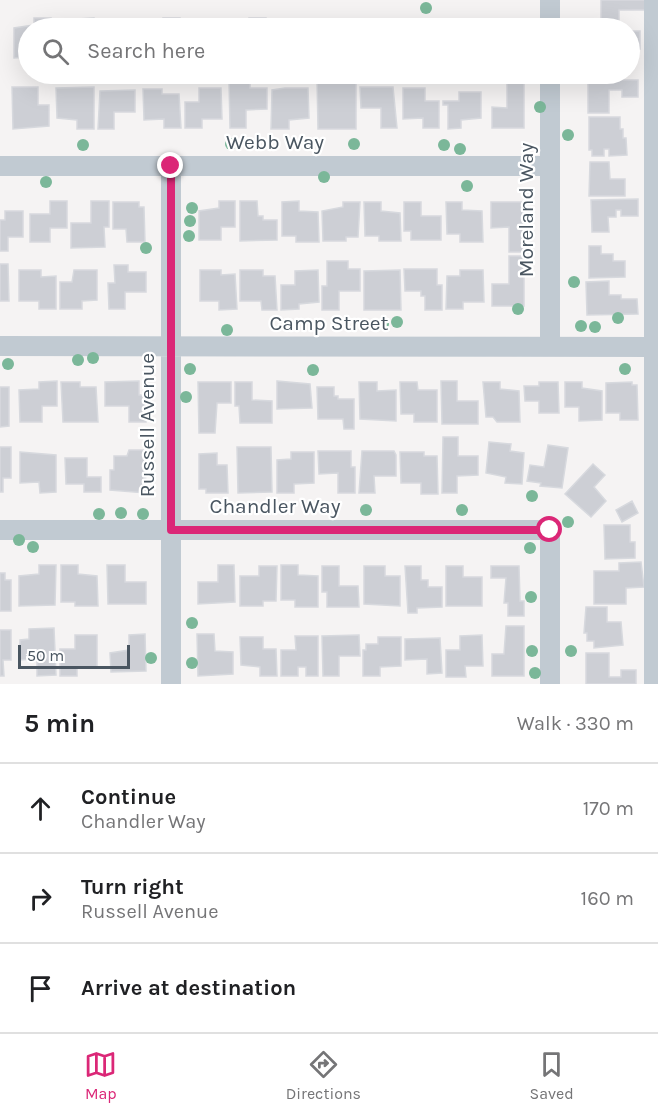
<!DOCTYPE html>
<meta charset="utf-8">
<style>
body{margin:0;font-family:Karla,sans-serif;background:#f2f2f2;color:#202124}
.scale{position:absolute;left:18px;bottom:15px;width:112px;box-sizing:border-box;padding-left:6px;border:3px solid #4a5661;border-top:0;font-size:16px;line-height:21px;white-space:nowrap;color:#4a5661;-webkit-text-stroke:4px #fff;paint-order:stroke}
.stop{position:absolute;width:18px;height:18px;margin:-14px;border:4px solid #db2777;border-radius:50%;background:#fff}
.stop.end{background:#db2777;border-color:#fff;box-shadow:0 2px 6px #0008}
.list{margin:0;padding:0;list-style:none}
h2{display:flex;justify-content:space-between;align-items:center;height:78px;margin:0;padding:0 24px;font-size:26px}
h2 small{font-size:20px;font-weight:400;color:#757577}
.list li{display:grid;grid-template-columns:39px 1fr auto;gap:18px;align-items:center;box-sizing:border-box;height:90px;padding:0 24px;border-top:2px solid #e0e0e0}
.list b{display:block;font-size:22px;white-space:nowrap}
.list p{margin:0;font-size:20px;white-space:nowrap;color:#757577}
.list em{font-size:20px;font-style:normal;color:#757577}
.icon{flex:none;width:33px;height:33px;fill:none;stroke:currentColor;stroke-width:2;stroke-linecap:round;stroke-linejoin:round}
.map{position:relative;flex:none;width:658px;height:684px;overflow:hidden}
.search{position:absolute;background:#fff;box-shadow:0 6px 24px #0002;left:18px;right:18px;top:18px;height:66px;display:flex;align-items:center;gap:15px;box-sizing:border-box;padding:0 21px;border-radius:33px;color:#757577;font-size:22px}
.sheet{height:348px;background:#fff}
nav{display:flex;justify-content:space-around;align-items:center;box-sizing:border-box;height:84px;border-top:2px solid #e0e0e0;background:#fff;font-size:16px;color:#757577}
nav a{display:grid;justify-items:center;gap:3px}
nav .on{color:#db2777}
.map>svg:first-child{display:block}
</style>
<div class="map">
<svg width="658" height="684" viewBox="0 0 658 684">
<rect width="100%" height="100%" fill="#f5f3f3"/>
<path fill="#cdcfd5" stroke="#d7d9de" stroke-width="1.5" d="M601,0H645V10H619V28H601Z
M34,18H51V28H28V57L14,58V28L34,25Z
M94,18V28H78V19Z
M163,18H180V28H163Z
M249,18H266V28H249Z
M97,19H114V26L135,28H98Z
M185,19H202V23H222V28H185Z
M271,19H288V27L308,28H271Z
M332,19L333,28H316V20Z
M358,19L394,23V28H358Z
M423,19H438L439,28H404H423Z
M443,19H461V25L480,28H443Z
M524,19L525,28H491V20Z
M630,31H640V49H630Z
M356,77V129H318L317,78Z
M250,79V88H267V109L246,110V128H230L229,80Z
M507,79H524V128H492V107L507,108Z
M588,80H638V97H622V90H609V113H588Z
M12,87H38V105H49V126L13,129Z
M94,87V129H77V120L57,118L56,88Z
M360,87H393L397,128H381V108H361Z
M199,88H221L222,119H202V128H185V102H199Z
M285,88H308L309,118L289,120V129H271L272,90Z
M403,88H425V101H439V128H423V118L403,119Z
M143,89H162V94H179L181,128H164V119L144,120Z
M135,90V112H114V129H98L100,91Z
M459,92H481V118L461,120V128L448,129V105H443V101H459Z
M589,117H620V129H623V138H626L627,155L609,156V149H604V156H592V150H589Z
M590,162H609L610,179H625V196H589Z
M638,199V216H621V210H616V217H608L609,232H592L591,200Z
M50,201H67V228H50V242H30V214H50Z
M91,201H109V227H104L105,247L71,248V223H91Z
M219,201H235V227H221V240H199V211L219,208Z
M240,201H257L258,216H263V220H277V240L240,241Z
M299,201V211L318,212L319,242H296V236H282V202Z
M113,202H139V207H144L145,242H127L126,229H113Z
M343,202H360L358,237H346V241H323L322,211L343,207Z
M364,202H381V211L400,213L401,241H379V236H365Z
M404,202H421V216H441V240H411V231H404Z
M446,202H462V210L482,211L483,242H460V234H447Z
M491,202H524V252H509V227L491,228Z
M5,211H23V237H8V251H0V220H5Z
M589,246H601V254H613V261H625V277L589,278Z
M509,256H524V306H492V284H509Z
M327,261H348V269H360V291H339V310H322V286H327Z
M0,264H8L9,301H0Z
M114,265H128V272H146V292H125V309H109L108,283H115Z
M404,269H437V285H442V310H425V296H421V291H405Z
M19,270H41V277L56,276V309H39V301H19Z
M74,270H97V300L82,301V309H60V282H72Z
M200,270H221V275L235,274L237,309L219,310V301H200Z
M240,270H263V276H275L277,310H262L261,301H240Z
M318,270L319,302L299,304V309L281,310V285H295V271Z
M400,270L401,310H364V271Z
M460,270H483L484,302H463V309H446L447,276H460Z
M609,281V295H621V299H637L638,314L587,315L586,282Z
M57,381V406H42V422H20L19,390L39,389V382Z
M139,381V395H145L146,422H129V406H105V382Z
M277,381L310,384L312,408L277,409Z
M441,381H457V401H478V424H442Z
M61,382H80V387H96L98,422H63Z
M198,382H231V403H217L215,433H199Z
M235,382H252V400L272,401V423H240L239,406H235Z
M359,382H377V391L396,390V421L360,419Z
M400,382H417L418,390H437V422H414V414H401Z
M483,382H500V389L519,391L520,422H497L493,417H486Z
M539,382H558L559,413H539V401H525L524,386H539Z
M565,382H582V388L602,391V420L579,421V407H565Z
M632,382V385H637L638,420H620V413H606V383Z
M0,387H9V426L0,427Z
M317,387H334V396H338V399H354V429H344L343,419H318Z
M443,437H458V456H478V475L457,476V493H442Z
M489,442L511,444L510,451L524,453L522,484L505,483L506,477L486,473Z
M548,445L568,448L562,488L540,486L541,483L527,481L530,465L544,467Z
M0,447H11V478H3V492H0Z
M237,447H271L272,492L238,493Z
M129,450H145L146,493L110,490V470H114V456H127Z
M318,451H351V467H355V493H338V473L319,474Z
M362,451H394L396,455V476H374L375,493H359Z
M20,452L56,455V492L40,493L39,482L20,483Z
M291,452H314V483L294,484V493H277V460L291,459Z
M400,452H424V456H437L438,494H421V483H401Z
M217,453V465H227L228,493H206V489H199V454Z
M65,458H87V477H101V492H84V484H66Z
M593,464L605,475L594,487L606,501L591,517L565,494Z
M632,501L638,513L622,522L616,510Z
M604,525H630V542H635V558L605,559Z
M641,562L644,587L626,588V604H594V571H619V563Z
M39,565H56L55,605L19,606V576L39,574Z
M61,565H78V574L97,576L98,606H75V602H61Z
M107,565H125V582H146V604H108Z
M218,565H234L235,602L198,604V582H218Z
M281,565H298V575L318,576V607H295V600H281Z
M259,566H277L276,601H263V606H240V576H259Z
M322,566H339V586H358L359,607H327V592H322Z
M364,566H385V576H400V606L364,604Z
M405,566H421V580H428V587H442V607L417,608V613H408Z
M446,566H463V577H482V606H446Z
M491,566H519L520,601H524V616H508V603H504L506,578H491Z
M0,573H5V580H11V611H0Z
M586,607H607V622H621L623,645L594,648V641H587V633H584Z
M506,626H524V676H492V654H504Z
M54,628L56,675L37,676V659L20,660V640L29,639V629Z
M0,630H11V660H3L4,676H0Z
M145,634L146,671L111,672L110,653L129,650V635Z
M197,634H214L215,651L233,652V674L198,676Z
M75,635H97V667H77V676H60V649H75Z
M359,635L360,656H339V676H323L322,636Z
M482,635L483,666H465L466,677H446V650H460V636Z
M295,636H318V676H306V667H298V676H281V650H296Z
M240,637H263V649H276L277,676H260V667L241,665Z
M378,637H401V666L380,667V676H363V650H366V644H378Z
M440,638L442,673L427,674V659L405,660V639Z
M586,653H609V677H621V670H636V684H586Z"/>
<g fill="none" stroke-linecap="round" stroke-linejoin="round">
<path stroke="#c1cad2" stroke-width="20" d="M654,0V684
M550,28V0
M0,166H550
M0,346L658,347
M550,347V74
M0,530H550V684
M171,684V166"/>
</g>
<g fill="#7bb799">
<circle cx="426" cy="8" r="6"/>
<circle cx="540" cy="107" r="6"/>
<circle cx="568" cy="135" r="6"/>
<circle cx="231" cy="144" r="6"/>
<circle cx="354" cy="144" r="6"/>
<circle cx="83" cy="145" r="6"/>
<circle cx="444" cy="145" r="6"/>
<circle cx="460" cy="149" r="6"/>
<circle cx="324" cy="177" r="6"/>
<circle cx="46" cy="182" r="6"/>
<circle cx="467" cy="186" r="6"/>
<circle cx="192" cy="208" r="6"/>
<circle cx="190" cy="221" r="6"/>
<circle cx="189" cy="236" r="6"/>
<circle cx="146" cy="248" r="6"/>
<circle cx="574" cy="282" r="6"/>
<circle cx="518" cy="309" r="6"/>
<circle cx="618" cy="318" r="6"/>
<circle cx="397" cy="322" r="6"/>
<circle cx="383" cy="324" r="6"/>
<circle cx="581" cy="326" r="6"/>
<circle cx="595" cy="327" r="6"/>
<circle cx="227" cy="330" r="6"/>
<circle cx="93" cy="358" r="6"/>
<circle cx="78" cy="360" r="6"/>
<circle cx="8" cy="364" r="6"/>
<circle cx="190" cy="369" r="6"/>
<circle cx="625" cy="369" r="6"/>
<circle cx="313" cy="370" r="6"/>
<circle cx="186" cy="397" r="6"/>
<circle cx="532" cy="496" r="6"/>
<circle cx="366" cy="510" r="6"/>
<circle cx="462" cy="510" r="6"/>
<circle cx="121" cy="513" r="6"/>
<circle cx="99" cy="514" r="6"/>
<circle cx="143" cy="514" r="6"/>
<circle cx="568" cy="522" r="6"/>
<circle cx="19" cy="540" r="6"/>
<circle cx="33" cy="547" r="6"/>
<circle cx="530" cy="548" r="6"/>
<circle cx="531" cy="597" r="6"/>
<circle cx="192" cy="623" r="6"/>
<circle cx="532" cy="651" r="6"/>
<circle cx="571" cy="651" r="6"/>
<circle cx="151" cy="658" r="6"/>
<circle cx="192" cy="663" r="6"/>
<circle cx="535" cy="673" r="6"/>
</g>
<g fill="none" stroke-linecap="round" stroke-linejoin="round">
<path stroke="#db2777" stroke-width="8" d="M171,166V530H550"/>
</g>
<g text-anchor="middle" stroke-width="4.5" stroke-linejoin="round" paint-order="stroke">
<g font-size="21" fill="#4a5661" stroke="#fff">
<text x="275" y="149">Webb Way</text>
<text transform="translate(526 210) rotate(-90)" y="7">Moreland Way</text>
<text x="329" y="330">Camp Street</text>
<text transform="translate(147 425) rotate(-90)" y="7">Russell Avenue</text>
<text x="275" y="513">Chandler Way</text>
</g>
</g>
</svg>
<div class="scale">50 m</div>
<div class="stop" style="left:550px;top:530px"></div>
<div class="stop end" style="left:171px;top:166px"></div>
<div class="search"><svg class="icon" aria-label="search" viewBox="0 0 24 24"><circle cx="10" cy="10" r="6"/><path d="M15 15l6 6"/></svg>Search here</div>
</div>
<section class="sheet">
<h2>5 min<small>Walk · 330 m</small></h2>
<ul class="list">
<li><svg class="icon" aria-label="ahead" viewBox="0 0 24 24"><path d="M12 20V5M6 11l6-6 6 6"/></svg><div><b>Continue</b><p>Chandler Way</p></div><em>170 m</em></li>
<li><svg class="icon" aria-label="right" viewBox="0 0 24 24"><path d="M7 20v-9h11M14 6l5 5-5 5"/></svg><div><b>Turn right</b><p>Russell Avenue</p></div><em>160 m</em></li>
<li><svg class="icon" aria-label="arrive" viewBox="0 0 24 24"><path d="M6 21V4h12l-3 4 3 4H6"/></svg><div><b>Arrive at destination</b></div></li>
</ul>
</section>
<nav>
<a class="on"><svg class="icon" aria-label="map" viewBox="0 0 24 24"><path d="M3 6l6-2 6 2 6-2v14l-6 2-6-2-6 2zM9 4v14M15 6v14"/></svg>Map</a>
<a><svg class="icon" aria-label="directions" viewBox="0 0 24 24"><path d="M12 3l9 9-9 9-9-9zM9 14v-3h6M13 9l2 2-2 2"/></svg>Directions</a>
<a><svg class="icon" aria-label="saved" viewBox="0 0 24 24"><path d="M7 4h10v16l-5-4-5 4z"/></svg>Saved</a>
</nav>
